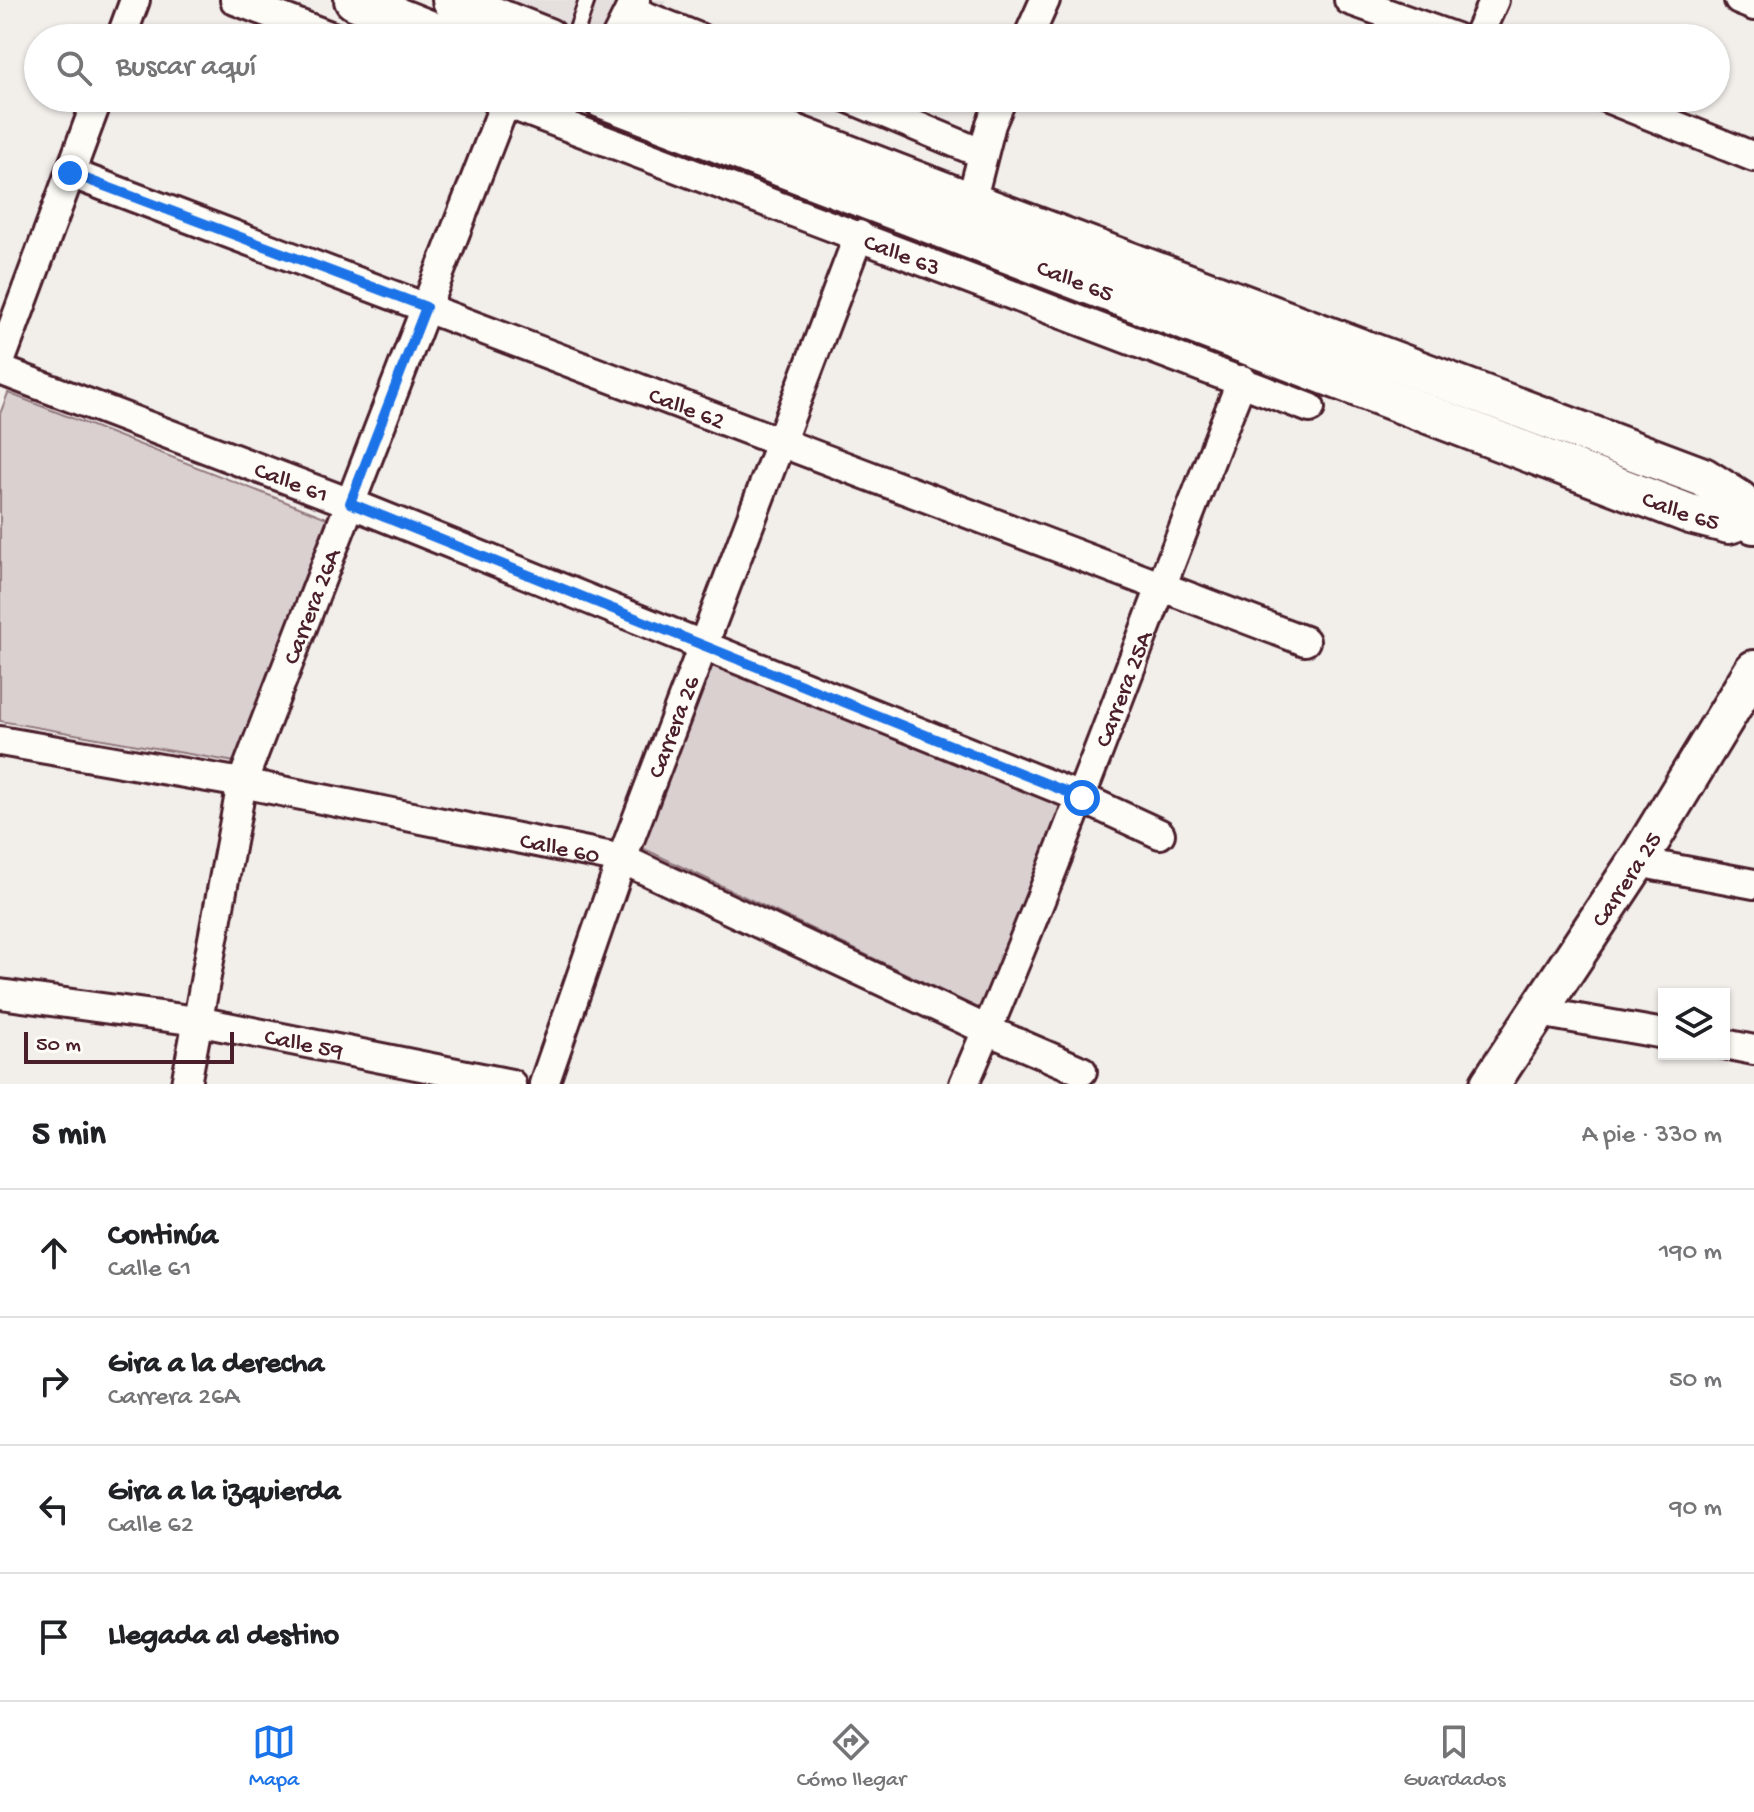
<!DOCTYPE html>
<html lang="es">
<meta charset="utf-8">
<style>
body{margin:0;font-family:"Gochi Hand",sans-serif;background:#f2f2f2;color:#202124}
.controls{position:absolute;right:24px;bottom:24px;display:grid;overflow:hidden;border-radius:0px;box-shadow:0 2px 6px #0004}
.controls button{width:72px;height:72px;display:grid;place-items:center;padding:0;border:0;border-bottom:2px solid #e0e0e0;background:#fff;color:#202124;font:40px sans-serif}
.scale{position:absolute;left:24px;bottom:20px;width:210px;box-sizing:border-box;padding-left:8px;border:4px solid #4a1f2b;border-top:0;font-size:22px;line-height:28px;white-space:nowrap;color:#4a1f2b;-webkit-text-stroke:6px #fdfcf7;paint-order:stroke}
.stop{position:absolute;width:24px;height:24px;margin:-18px;border:6px solid #1a73e8;border-radius:50%;background:#fff}
.stop.end{background:#1a73e8;border-color:#fff;box-shadow:0 2px 8px #0008}
.list{margin:0;padding:0;list-style:none}
h2{display:flex;justify-content:space-between;align-items:center;height:104px;margin:0;padding:0 32px;font-size:34px}
h2 small{font-size:26px;font-weight:400;color:#757577}
.list li{display:grid;grid-template-columns:52px 1fr auto;gap:24px;align-items:center;box-sizing:border-box;height:128px;padding:0 32px;border-top:2px solid #e0e0e0}
.list b{display:block;font-size:30px;white-space:nowrap}
.list p{margin:0;font-size:26px;white-space:nowrap;color:#757577}
.list em{font-size:26px;font-style:normal;color:#757577}
.icon{flex:none;width:44px;height:44px;fill:none;stroke:currentColor;stroke-width:2;stroke-linecap:round;stroke-linejoin:round}
.map{position:relative;flex:none;width:1754px;height:1084px;overflow:hidden}
.search{position:absolute;background:#fff;box-shadow:0 2px 6px #0004;left:24px;right:24px;top:24px;height:88px;display:flex;align-items:center;gap:20px;box-sizing:border-box;padding:0 28px;border-radius:44px;color:#757577;font-size:30px}
.sheet{height:616px;background:#fff}
nav{display:flex;justify-content:space-around;align-items:center;box-sizing:border-box;height:112px;border-top:2px solid #e0e0e0;background:#fff;font-size:22px;color:#757577}
nav a{display:grid;justify-items:center;gap:4px}
nav .on{color:#1a73e8}
.map>svg:first-child{display:block}
</style>
<div class="map">
<svg width="1754" height="1084" viewBox="0 0 1754 1084">
<rect width="100%" height="100%" fill="#f2efeb"/>
<filter id="ink" filterUnits="userSpaceOnUse"><feTurbulence type="fractalNoise" baseFrequency=".0125" numOctaves="2"/><feDisplacementMap in="SourceGraphic" scale="16" xChannelSelector="R" yChannelSelector="G"/><feConvolveMatrix kernelMatrix="1 2 1 2 8 2 1 2 1" color-interpolation-filters="sRGB"/></filter>
<g filter="url(#ink)">
<path fill="#e5dfdd" d="M486,0H666L649,38H582Z"/>
<path fill="#d9d0cf" stroke="#92787d" stroke-width="2" d="M8,393L327,518L235,762L0,721V414Z
M709,656L1064,799L982,1010L638,846Z"/>
<g fill="none" stroke-linecap="round" stroke-linejoin="round">
<g stroke="#4a1f2b" stroke-width="20">
<path id="lane" d="M482,38L491,15
M574,38L587,0"/>
</g>
<g stroke="#4a1f2b" stroke-width="34">
<g id="street">
<path d="M235,0L335,38"/>
<path d="M1349,0L1456,38"/>
<path d="M1739,0L1754,6"/>
<path d="M630,10L699,38"/>
<path d="M121,38L135,0"/>
<path d="M616,38L635,0"/>
<path d="M1028,38L1045,0"/>
<path d="M1477,38L1494,0"/>
<path id="s1" d="M493,98L1310,408"/>
<path d="M849,98L983,154"/>
<path d="M1607,98L1754,157"/>
<path id="s2" d="M70,173L1305,641"/>
<path d="M971,202L991,124L1002,98"/>
<path d="M0,362L98,98"/>
<path id="s3" d="M0,370L350,503L1082,798L1160,834"/>
<path id="s4" d="M0,741L242,783L622,859L987,1030L1082,1071"/>
<path d="M1653,865L1754,884"/>
<path id="s5" d="M0,994L197,1021L511,1084"/>
<path d="M1539,1012L1664,1034"/>
<path d="M1724,1044L1754,1050"/>
<path id="s6" d="M186,1084L242,783L507,98"/>
<path id="s7" d="M544,1084L622,859L859,235"/>
<path id="s8" d="M964,1084C1064,853 1148,614 1242,380"/>
</g>
</g>
<g stroke="#4a1f2b" stroke-width="44">
<g id="secondary">
<path d="M354,0L449,38"/>
<path d="M452,0L548,38"/>
<path id="s9" d="M601,98L1690,514L1729,524L1747,518"/>
<path d="M701,98L971,202L1703,477L1739,500L1747,518L1754,524"/>
<path id="s10" d="M1490,1084L1642,854L1754,670"/>
</g>
</g>
<use href="#lane" stroke="#fdfcf7" stroke-width="14"/>
<use href="#street" stroke="#fdfcf7" stroke-width="28"/>
<use href="#secondary" stroke="#fdfcf7" stroke-width="38"/>
</g>
</g>
<g fill="none" stroke-linecap="round" stroke-linejoin="round" filter="url(#ink)">
<path stroke="#1a73e8" stroke-width="10" d="M70,173L426,307L350,503L1082,798"/>
</g>
<g text-anchor="middle" stroke-width="7" stroke-linejoin="round" paint-order="stroke">
<g font-size="24" fill="#4a1f2b" stroke="#fdfcf7">
<text dy="8" stroke="none"><textPath href="#s1" startOffset="438">Calle 63</textPath></text>
<text dy="8" stroke="none"><textPath href="#s9" startOffset="508">Calle 65</textPath></text>
<text dy="8" stroke="none"><textPath href="#s2" startOffset="660">Calle 62</textPath></text>
<text dy="8" stroke="none"><textPath href="#s3" startOffset="312">Calle 61</textPath></text>
<text dy="8" stroke="none"><textPath href="#s9" startOffset="1156">Calle 65</textPath></text>
<text dy="8" stroke="none"><textPath href="#s6" startOffset="496">Carrera 26A</textPath></text>
<text dy="8" stroke="none"><textPath href="#s8" startOffset="426">Carrera 25A</textPath></text>
<text dy="8" stroke="none"><textPath href="#s7" startOffset="380">Carrera 26</textPath></text>
<text dy="8" stroke="none"><textPath href="#s4" startOffset="570">Calle 60</textPath></text>
<text dy="8" stroke="none"><textPath href="#s10" startOffset="246">Carrera 25</textPath></text>
<text dy="8" stroke="none"><textPath href="#s5" startOffset="308">Calle 59</textPath></text>
</g>
</g>
</svg>
<div class="controls">
<button><svg class="icon" aria-label="layers" viewBox="0 0 24 24"><path d="M12 4l9 5-9 5-9-5zM3 14l9 5 9-5"/></svg></button>
</div>
<div class="scale">50 m</div>
<div class="stop" style="left:1082px;top:798px"></div>
<div class="stop end" style="left:70px;top:173px"></div>
<div class="search"><svg class="icon" aria-label="search" viewBox="0 0 24 24"><circle cx="10" cy="10" r="6"/><path d="M15 15l6 6"/></svg>Buscar aquí</div>
</div>
<section class="sheet">
<h2>5 min<small>A pie · 330 m</small></h2>
<ul class="list">
<li><svg class="icon" aria-label="ahead" viewBox="0 0 24 24"><path d="M12 20V5M6 11l6-6 6 6"/></svg><div><b>Continúa</b><p>Calle 61</p></div><em>190 m</em></li>
<li><svg class="icon" aria-label="right" viewBox="0 0 24 24"><path d="M7 20v-9h11M14 6l5 5-5 5"/></svg><div><b>Gira a la derecha</b><p>Carrera 26A</p></div><em>50 m</em></li>
<li><svg class="icon" aria-label="left" viewBox="0 0 24 24"><path d="M17 20v-9H6M10 6l-5 5 5 5"/></svg><div><b>Gira a la izquierda</b><p>Calle 62</p></div><em>90 m</em></li>
<li><svg class="icon" aria-label="arrive" viewBox="0 0 24 24"><path d="M6 21V4h12l-3 4 3 4H6"/></svg><div><b>Llegada al destino</b></div></li>
</ul>
</section>
<nav>
<a class="on"><svg class="icon" aria-label="map" viewBox="0 0 24 24"><path d="M3 6l6-2 6 2 6-2v14l-6 2-6-2-6 2zM9 4v14M15 6v14"/></svg>Mapa</a>
<a><svg class="icon" aria-label="directions" viewBox="0 0 24 24"><path d="M12 3l9 9-9 9-9-9zM9 14v-3h6M13 9l2 2-2 2"/></svg>Cómo llegar</a>
<a><svg class="icon" aria-label="saved" viewBox="0 0 24 24"><path d="M7 4h10v16l-5-4-5 4z"/></svg>Guardados</a>
</nav>
